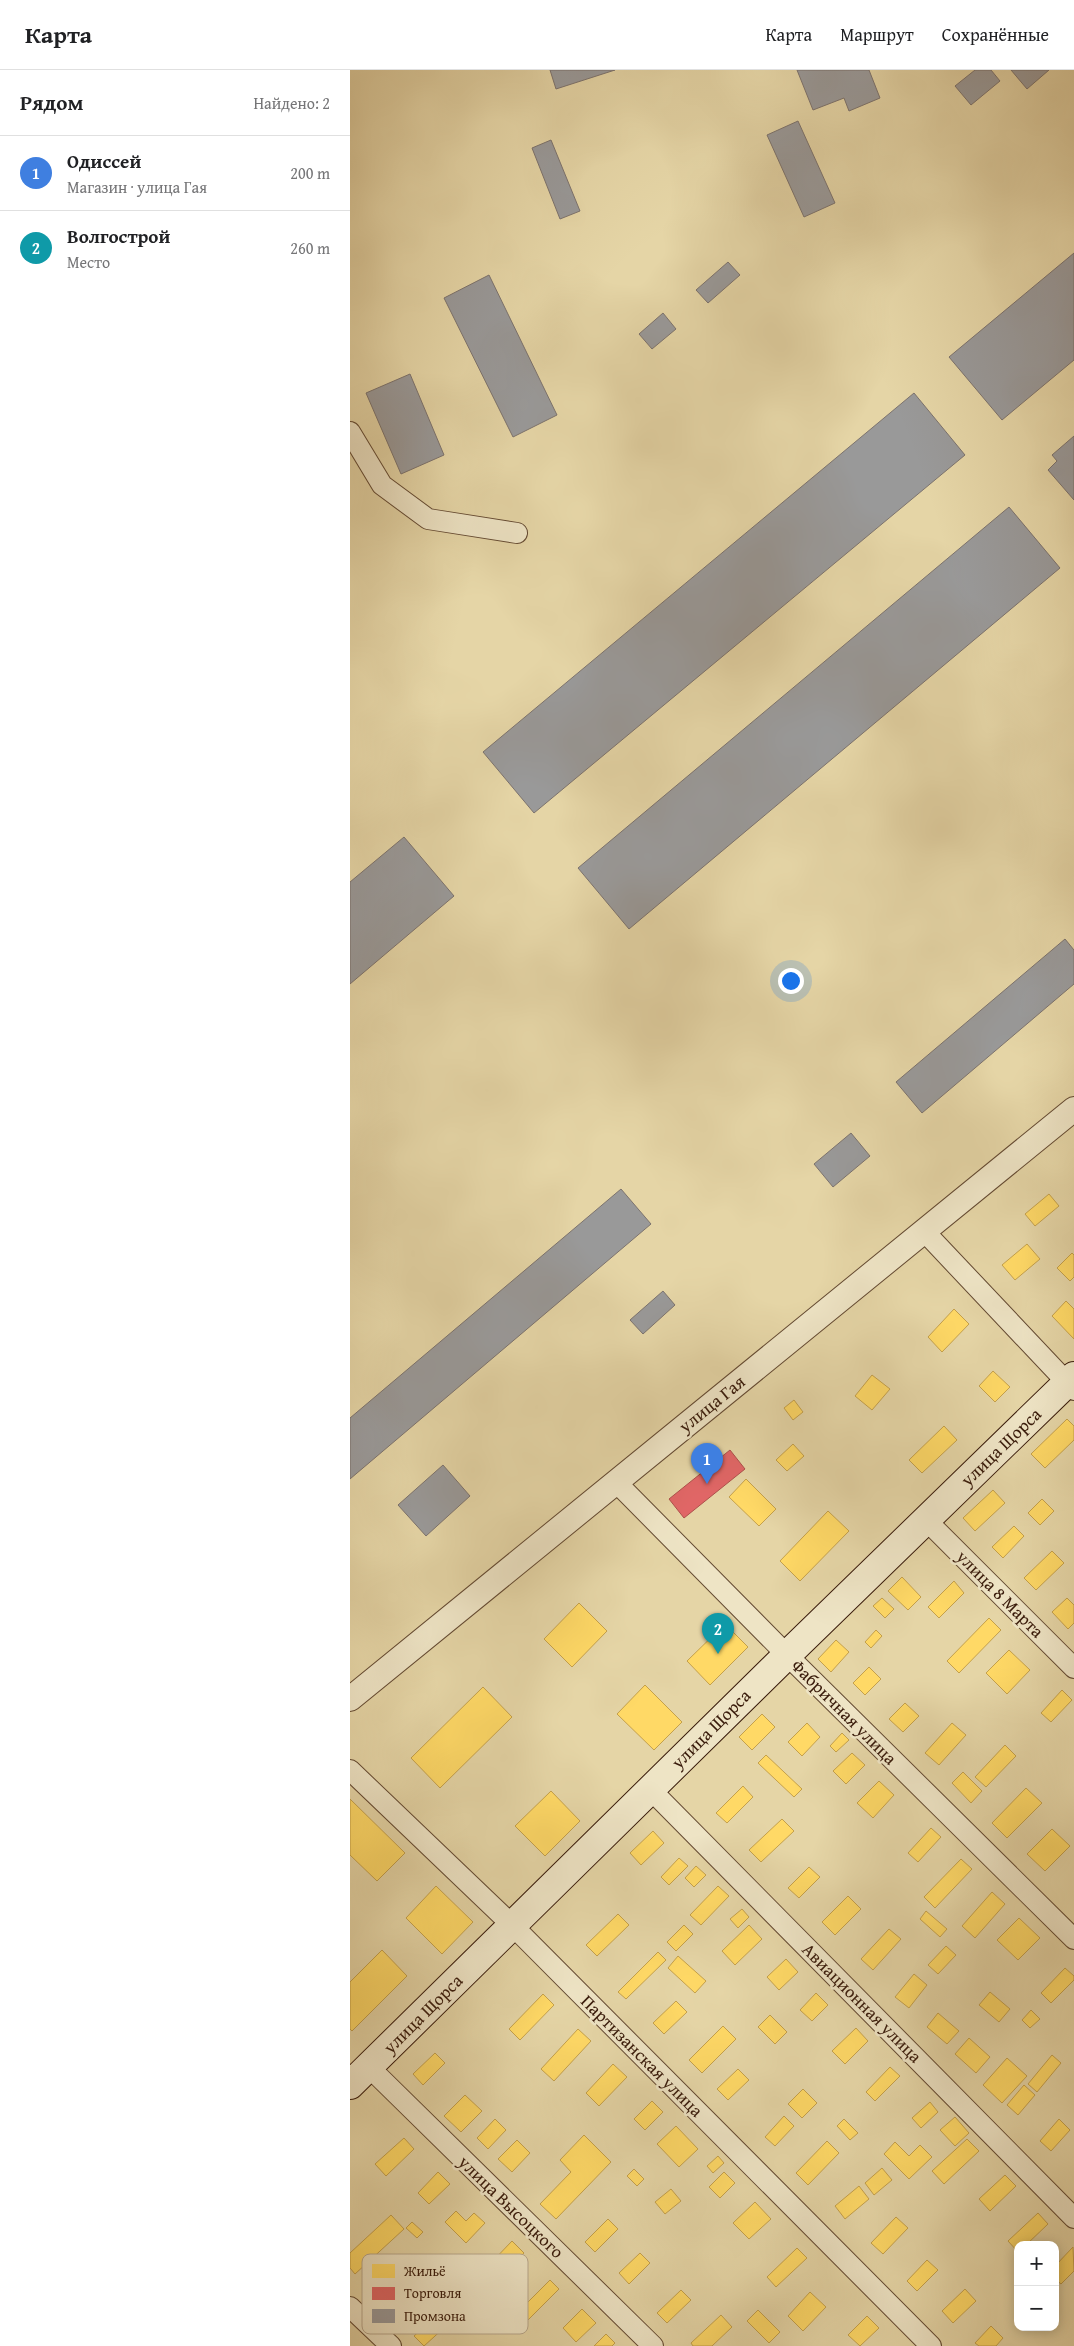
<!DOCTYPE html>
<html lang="ru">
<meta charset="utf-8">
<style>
body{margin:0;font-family:"Gentium Book Plus",serif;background:#f2f2f2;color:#202124}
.controls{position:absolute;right:15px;bottom:15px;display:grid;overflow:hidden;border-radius:10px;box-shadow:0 2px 12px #0003}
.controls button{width:45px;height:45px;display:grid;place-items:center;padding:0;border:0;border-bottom:1px solid #e0e0e0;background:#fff;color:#202124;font:25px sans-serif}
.you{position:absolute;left:440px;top:910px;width:18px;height:18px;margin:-12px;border:4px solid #fff;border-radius:50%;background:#1a73e8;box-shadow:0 0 0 8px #1a73e833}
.badge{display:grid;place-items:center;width:32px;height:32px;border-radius:50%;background:#8f2418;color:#fff;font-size:16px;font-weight:700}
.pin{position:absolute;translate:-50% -41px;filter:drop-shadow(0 1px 2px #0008)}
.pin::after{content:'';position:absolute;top:26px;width:18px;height:15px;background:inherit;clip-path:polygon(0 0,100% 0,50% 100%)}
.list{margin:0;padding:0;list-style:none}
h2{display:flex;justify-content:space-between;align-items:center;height:65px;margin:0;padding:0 20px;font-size:21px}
h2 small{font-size:16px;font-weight:400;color:#757577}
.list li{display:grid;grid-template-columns:32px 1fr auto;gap:15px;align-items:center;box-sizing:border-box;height:75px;padding:0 20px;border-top:1px solid #e0e0e0}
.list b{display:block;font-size:19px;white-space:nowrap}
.list p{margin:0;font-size:16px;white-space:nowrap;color:#757577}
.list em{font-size:16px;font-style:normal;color:#757577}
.map{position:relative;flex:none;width:724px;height:2276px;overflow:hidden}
header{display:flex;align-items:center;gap:30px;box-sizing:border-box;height:70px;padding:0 25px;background:#fff;border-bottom:1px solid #e0e0e0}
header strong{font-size:24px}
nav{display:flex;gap:28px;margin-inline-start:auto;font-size:18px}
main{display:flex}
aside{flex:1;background:#fff}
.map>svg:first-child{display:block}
</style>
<header>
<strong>Карта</strong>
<nav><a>Карта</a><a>Маршрут</a><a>Сохранённые</a></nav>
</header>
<main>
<aside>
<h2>Рядом<small>Найдено: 2</small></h2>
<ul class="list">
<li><span class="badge" style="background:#3f7fe0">1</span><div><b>Одиссей</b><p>Магазин · улица Гая</p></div><em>200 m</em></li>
<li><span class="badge" style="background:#0f9aa8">2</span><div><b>Волгострой</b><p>Место</p></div><em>260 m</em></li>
</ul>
</aside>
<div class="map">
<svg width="724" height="2276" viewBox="0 0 724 2276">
<rect width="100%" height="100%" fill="#e5d5a6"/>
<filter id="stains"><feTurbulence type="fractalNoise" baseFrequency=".004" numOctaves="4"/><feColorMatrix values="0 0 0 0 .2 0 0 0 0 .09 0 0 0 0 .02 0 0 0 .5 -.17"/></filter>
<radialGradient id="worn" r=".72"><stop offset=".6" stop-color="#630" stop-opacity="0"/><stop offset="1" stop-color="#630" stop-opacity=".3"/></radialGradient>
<path fill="#ffd966" stroke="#c4a04b" d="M699,1124L709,1136L685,1156L675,1144Z
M677,1174L690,1189L665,1210L652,1195Z
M722,1183L724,1185V1207L720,1211L707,1198Z
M716,1231L724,1239V1269L702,1246Z
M604,1239L619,1254L592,1282L578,1267Z
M643,1301L660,1317L645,1332L629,1316Z
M522,1305L540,1319L522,1340L505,1326Z
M444,1330L453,1342L443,1350L434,1338Z
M717,1349L724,1356V1370L695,1398L681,1384Z
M594,1356L607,1370L572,1403L559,1390Z
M443,1374L454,1386L437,1401L426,1390Z
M396,1409L426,1439L409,1456L379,1427Z
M643,1420L655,1433L625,1461L613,1448Z
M692,1429L704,1441L690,1455L678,1443Z
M478,1441L499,1461L450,1511L430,1491Z
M664,1456L674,1466L653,1488L642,1477Z
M702,1481L714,1493L686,1520L674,1508Z
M552,1507L571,1527L558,1540L538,1521Z
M604,1511L614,1523L589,1548L578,1537Z
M532,1528L544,1539L535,1548L523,1536Z
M717,1528L724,1535V1553L718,1559L702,1542Z
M229,1533L257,1561L222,1597L194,1569Z
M639,1548L651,1560L609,1603L597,1591Z
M375,1554L398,1577L360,1615L337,1591Z
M526,1560L532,1566L521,1578L515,1572Z
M486,1570L499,1582L481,1602L468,1589Z
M659,1580L680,1600L657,1624L636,1603Z
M519,1597L531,1609L515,1625L503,1613Z
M295,1615L332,1652L304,1680L267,1644Z
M133,1617L162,1647L90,1718L61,1688Z
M712,1620L722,1630L701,1652L691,1643Z
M555,1633L569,1646L553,1662L539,1649Z
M412,1644L425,1657L402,1680L389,1667Z
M457,1653L470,1667L452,1686L438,1672Z
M602,1653L616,1665L589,1695L575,1683Z
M492,1663L499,1670L486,1682L480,1676Z
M655,1675L666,1686L636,1717L625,1707Z
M502,1683L515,1695L496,1714L483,1701Z
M416,1685L452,1719L444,1727L408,1693Z
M613,1702L632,1721L621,1733L602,1713Z
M529,1711L544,1725L523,1748L507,1733Z
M393,1716L403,1727L377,1753L366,1743Z
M676,1718L692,1733L657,1768L642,1753Z
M201,1721L230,1751L195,1786L165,1756Z
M0,1729L55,1783L27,1811L0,1785Z
M432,1749L444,1761L411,1792L399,1780Z
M581,1758L591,1767L568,1792L558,1783Z
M702,1759L720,1776L695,1801L677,1784Z
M303,1761L314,1773L291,1795L280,1783Z
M329,1788L338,1796L319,1815L311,1807Z
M611,1789L622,1799L585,1838L574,1827Z
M346,1796L356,1805L344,1817L335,1808Z
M459,1797L470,1807L449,1828L438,1818Z
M86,1816L123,1852L92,1884L56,1848Z
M368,1816L379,1826L351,1855L340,1845Z
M642,1822L655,1834L625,1868L612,1856Z
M498,1826L511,1839L485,1865L472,1852Z
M392,1839L399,1847L388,1858L380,1849Z
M576,1841L597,1859L590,1867L570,1849Z
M268,1844L279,1855L247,1886L236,1875Z
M669,1848L690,1868L668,1890L647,1870Z
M334,1855L343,1864L326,1881L317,1872Z
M399,1855L412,1869L385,1895L372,1881Z
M539,1859L551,1869L523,1900L511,1889Z
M596,1876L606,1885L588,1904L578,1895Z
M32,1880L57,1906L2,1961L0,1959V1912Z
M308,1882L316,1890L276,1929L268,1922Z
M328,1886L356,1911L345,1923L318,1898Z
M436,1889L448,1902L429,1920L417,1907Z
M715,1898L724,1906V1910L701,1933L691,1923Z
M564,1904L577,1915L559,1938L545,1927Z
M640,1922L660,1939L649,1952L629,1935Z
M466,1923L478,1935L462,1951L450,1940Z
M193,1924L204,1935L170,1970L159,1959Z
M326,1931L337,1942L314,1964L303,1953Z
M681,1940L690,1949L680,1958L672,1950Z
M588,1943L609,1961L597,1974L577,1957Z
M420,1945L437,1962L425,1974L408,1957Z
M373,1956L386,1969L352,2003L339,1990Z
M506,1958L518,1971L495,1994L482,1981Z
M228,1959L241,1971L204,2011L191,1999Z
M619,1968L640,1987L626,2003L605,1984Z
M85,1983L95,1993L73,2015L63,2004Z
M702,1985L711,1993L687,2022L678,2014Z
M657,1988L677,2006L652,2033L633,2015Z
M263,1994L277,2007L249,2036L236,2023Z
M540,1997L550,2006L525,2031L516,2022Z
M388,1999L399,2010L378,2030L367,2019Z
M674,2015L685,2025L668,2045L657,2035Z
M453,2019L467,2033L452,2048L438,2034Z
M115,2025L132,2041L111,2062L94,2046Z
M302,2031L313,2042L295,2060L284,2049Z
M580,2032L588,2042L571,2058L562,2048Z
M434,2046L444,2056L425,2076L415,2067Z
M605,2047L619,2063L605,2076L590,2060Z
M145,2049L156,2060L138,2079L127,2068Z
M494,2049L508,2063L500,2070L487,2056Z
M709,2049L720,2060L701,2081L690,2071Z
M326,2056L348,2079L329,2097L307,2074Z
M234,2065L261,2092L206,2149L190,2134L221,2102L210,2090Z
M54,2068L64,2079L36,2106L25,2094Z
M617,2069L629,2081L594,2114L582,2101Z
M167,2070L180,2083L162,2102L148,2089Z
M477,2071L489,2083L458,2115L446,2103Z
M545,2072L559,2086L570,2075L582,2087L559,2109L534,2084Z
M368,2086L374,2093L363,2103L357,2096Z
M532,2098L542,2110L524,2125L515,2113Z
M284,2099L294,2109L287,2116L277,2106Z
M88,2102L100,2114L79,2134L68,2123Z
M374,2102L385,2113L370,2128L359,2117Z
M655,2105L666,2116L640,2141L629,2129Z
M509,2116L519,2129L495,2149L485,2136Z
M321,2119L331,2131L315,2144L305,2132Z
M405,2132L421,2149L399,2169L383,2153Z
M106,2141L116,2151L124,2143L135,2153L116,2173L95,2152Z
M688,2143L698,2154L676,2175H668V2182L658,2171Z
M41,2145L54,2159L5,2204L0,2198V2183Z
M546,2147L558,2158L533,2184L521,2173Z
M258,2149L268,2159L245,2182L235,2172Z
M62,2152L73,2162L67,2168L56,2158Z
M162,2171L174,2183L151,2205L140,2194Z
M723,2177L724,2201L711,2214L705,2209V2196Z
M447,2178L457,2188L426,2217L417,2207Z
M290,2183L300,2193L279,2214L269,2203Z
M577,2190L588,2200L567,2221L557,2211Z
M200,2210L209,2219L178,2250L169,2241Z
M615,2219L626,2231L603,2253L592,2241Z
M331,2220L341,2230L317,2253L307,2243Z
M460,2222L476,2237L453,2261L438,2246Z
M97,2236L106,2247L74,2276L64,2266Z
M232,2239L246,2253L226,2272L213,2258Z
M408,2240L430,2262L419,2273L397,2251Z
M371,2245L382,2257L362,2276H343L341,2273Z
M517,2246L529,2258L510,2276L498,2265Z
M641,2256L653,2268L646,2276H629L625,2273Z
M256,2264L265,2273L262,2276H244Z"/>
<path fill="#e06666" stroke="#ae504b" d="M380,1380L395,1399L334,1448L319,1429Z"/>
<path fill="#999" stroke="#7c736e" d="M200,0H265L206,19Z
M447,0H519L530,28L499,41L494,28L463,40Z
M625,0H641L650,11L621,35L605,16Z
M661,0H699L677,19Z
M448,51L485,133L454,147L417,65Z
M201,70L230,141L210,149L182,78Z
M724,183V290L652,350L599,287Z
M378,192L390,205L358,233L346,220Z
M139,205L207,345L163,367L94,228Z
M313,243L326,259L302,279L289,264Z
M60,304L94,385L51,404L16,323Z
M564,323L615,385L184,743L133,682Z
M724,366V430L698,400L707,391L702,385Z
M659,437L710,498L279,859L228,798Z
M54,767L104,826L0,914V812Z
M715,869L724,880V914L572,1043L546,1012Z
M501,1063L520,1086L483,1117L464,1094Z
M271,1119L301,1154L0,1409V1348Z
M313,1221L325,1235L293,1264L280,1250Z
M93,1395L120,1426L76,1466L48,1435Z"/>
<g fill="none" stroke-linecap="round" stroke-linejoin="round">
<g stroke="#644a32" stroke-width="22">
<path id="minor" d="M0,362L32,415L78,449L167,463
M574,1161L724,1320
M266,1412L437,1585L724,1869
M576,1450L724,1598
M0,1700L162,1855L581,2276
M300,1719L724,2148
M19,1997L303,2276
M0,2237L41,2276"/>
</g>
<g stroke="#644a32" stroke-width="26">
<path id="tertiary" d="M0,1629L724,1039"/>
</g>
<g stroke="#391b0b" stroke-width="30">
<path id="secondary" d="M0,2015L437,1585L724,1306"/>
</g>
<use href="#minor" stroke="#eee4c5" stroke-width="20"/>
<use href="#tertiary" stroke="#eee4c5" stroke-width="24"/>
<use href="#secondary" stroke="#eee4c5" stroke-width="28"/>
</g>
<g text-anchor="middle" stroke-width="5" stroke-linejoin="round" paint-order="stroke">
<g font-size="18" fill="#391b0b" stroke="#eee4c5">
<text transform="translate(362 1334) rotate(-39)" y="6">улица Гая</text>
<text transform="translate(651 1377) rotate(-44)" y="6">улица Щорса</text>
<text transform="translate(650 1524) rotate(45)" y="6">улица 8 Марта</text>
<text transform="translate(494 1642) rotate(45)" y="6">Фабричная улица</text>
<text transform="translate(361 1659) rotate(-45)" y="6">улица Щорса</text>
<text transform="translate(512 1933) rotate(45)" y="6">Авиационная улица</text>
<text transform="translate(73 1944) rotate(-45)" y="6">улица Щорса</text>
<text transform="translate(292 1986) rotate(45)" y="6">Партизанская улица</text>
<text transform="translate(161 2137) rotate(44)" y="6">улица Высоцкого</text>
</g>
</g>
<rect x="12" y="2184" width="166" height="80" rx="8" fill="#eee4c5" stroke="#b8a88d" stroke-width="1"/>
<rect x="22" y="2194" width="23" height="14" fill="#ffd966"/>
<rect x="22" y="2217" width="23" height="13" fill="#e06666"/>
<rect x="22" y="2239" width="23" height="14" fill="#999"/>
<g font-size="14" fill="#391b0b">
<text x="54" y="2206">Жильё</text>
<text x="54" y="2228">Торговля</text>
<text x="54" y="2251">Промзона</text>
</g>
<rect width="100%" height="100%" filter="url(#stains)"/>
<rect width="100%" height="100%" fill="url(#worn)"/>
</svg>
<div class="controls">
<button>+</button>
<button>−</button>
</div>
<div class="you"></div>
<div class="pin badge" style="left:357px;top:1414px;background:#3f7fe0">1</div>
<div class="pin badge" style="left:368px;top:1584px;background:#0f9aa8">2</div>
</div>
</main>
